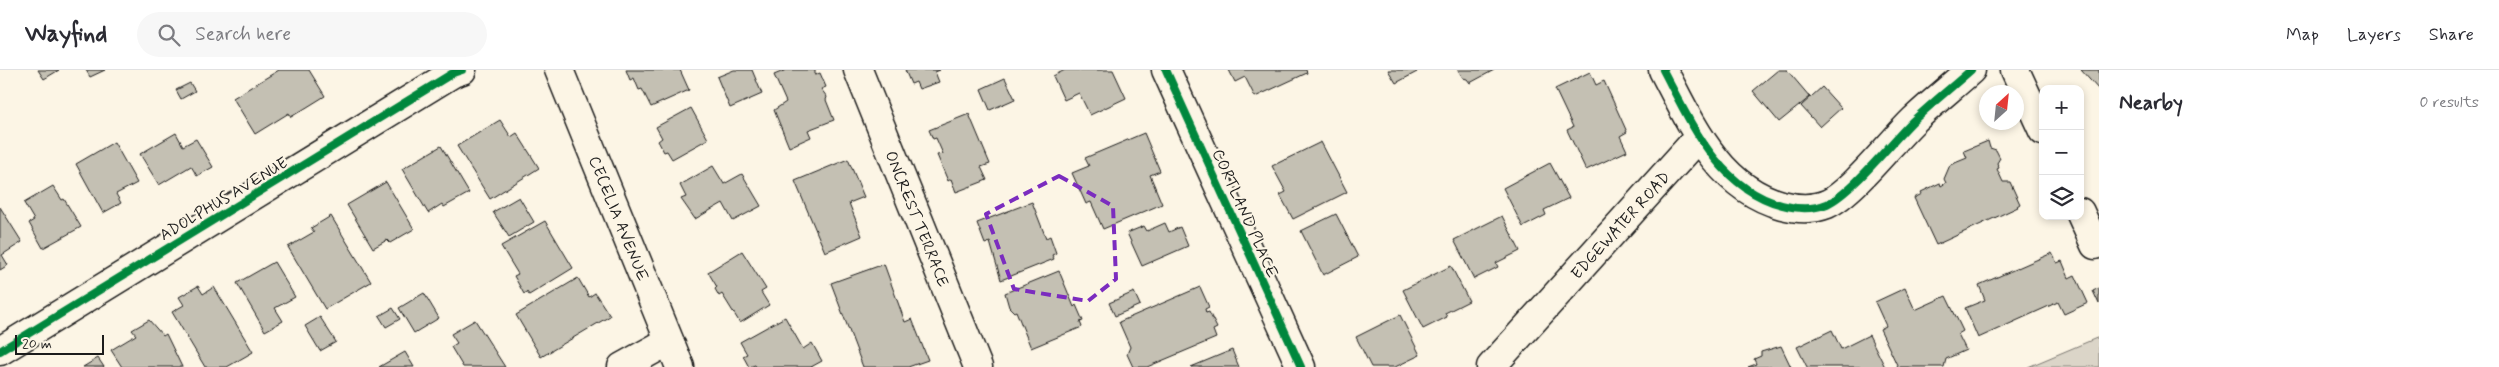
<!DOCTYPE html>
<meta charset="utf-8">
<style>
body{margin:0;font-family:Mynerve,sans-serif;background:#f7f7f7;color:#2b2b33}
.controls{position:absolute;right:15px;top:15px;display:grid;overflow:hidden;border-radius:10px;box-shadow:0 2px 8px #0003}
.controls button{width:45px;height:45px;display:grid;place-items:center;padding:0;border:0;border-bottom:1px solid #e1e1e2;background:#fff;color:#2b2b33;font:25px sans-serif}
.compass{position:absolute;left:1979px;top:15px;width:45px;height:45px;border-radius:50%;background:#fff;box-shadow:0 2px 8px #0003;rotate:27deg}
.scale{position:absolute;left:15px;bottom:12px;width:89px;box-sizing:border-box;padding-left:5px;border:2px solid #1c1c1c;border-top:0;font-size:14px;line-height:18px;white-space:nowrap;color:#1c1c1c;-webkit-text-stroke:4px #fcf5e5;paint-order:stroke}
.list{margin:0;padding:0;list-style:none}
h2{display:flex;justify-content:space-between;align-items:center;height:65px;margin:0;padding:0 20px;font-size:21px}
h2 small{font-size:16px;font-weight:400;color:#7c7c81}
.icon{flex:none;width:28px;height:28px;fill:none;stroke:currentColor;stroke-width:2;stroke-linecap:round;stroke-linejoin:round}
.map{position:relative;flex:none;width:2099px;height:297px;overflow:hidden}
header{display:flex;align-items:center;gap:30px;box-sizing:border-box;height:70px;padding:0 25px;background:#fff;border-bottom:1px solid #e1e1e2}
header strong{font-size:24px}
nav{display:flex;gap:28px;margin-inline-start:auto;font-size:18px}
.search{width:350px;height:45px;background:#f7f7f7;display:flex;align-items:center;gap:12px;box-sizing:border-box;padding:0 18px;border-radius:28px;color:#7c7c81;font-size:19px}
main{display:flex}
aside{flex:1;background:#fff}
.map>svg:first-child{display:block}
</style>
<header>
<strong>Wayfind</strong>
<div class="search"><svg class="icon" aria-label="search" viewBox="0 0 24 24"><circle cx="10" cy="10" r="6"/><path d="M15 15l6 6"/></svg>Search here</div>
<nav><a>Map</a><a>Layers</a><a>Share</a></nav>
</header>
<main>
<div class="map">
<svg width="2099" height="297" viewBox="0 0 2099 297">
<rect width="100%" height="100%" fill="#fcf5e5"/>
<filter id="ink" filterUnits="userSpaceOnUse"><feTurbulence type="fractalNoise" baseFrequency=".02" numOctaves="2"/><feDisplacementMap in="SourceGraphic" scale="10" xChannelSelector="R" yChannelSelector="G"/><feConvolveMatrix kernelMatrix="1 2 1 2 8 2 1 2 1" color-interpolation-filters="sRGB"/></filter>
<g filter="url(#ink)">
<path fill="#dbd5c8" stroke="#7c7872" d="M2099,267V297H2028Z"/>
<path fill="#c4c0b3" stroke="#1c1c1c" d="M38,0H59L44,9Z
M86,0H105L90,7Z
M279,0H309L325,26L291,47L289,43L255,64L233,28Z
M626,0H680L689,20L651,37L642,19L639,20L634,8L630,10Z
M734,0H752L762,24L730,38L717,7Z
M786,0H815V5L820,3L826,17L821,19L827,27L826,30L834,50L808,60L811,67L789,77L774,40L786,32L774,5Z
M905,0H940L935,2L939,12L919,19L916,12L911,14Z
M1065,0H1113L1126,28L1090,45L1079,23L1064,30L1053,6Z
M1229,0H1306L1307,3L1255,27L1245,7L1235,12Z
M1388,0H1416L1417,2L1396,13Z
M1458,0H1494L1470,13L1467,9L1463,8Z
M1778,0H1787L1810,27L1779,52L1753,21Z
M2081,0H2099V20Z
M1590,2L1596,15L1604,11L1627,62L1620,66L1627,81L1586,100L1567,60L1573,57L1555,19Z
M1005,8L1015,29L990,40L981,19Z
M190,13L195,21L181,29L176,20Z
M1822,17L1841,38L1820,57L1801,36Z
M691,38L708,69L672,89L667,81L664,82L658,71L662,68L656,57Z
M969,44L990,94L981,97L987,110L956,122L951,109L948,111L937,85L943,84L936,68L933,69L929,60Z
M500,50L511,67L517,63L539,98L490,129L457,76Z
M176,63L183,76L196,69L213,97L197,106L191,96L159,115L140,84Z
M1144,63L1160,101L1150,105L1162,134L1103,159L1091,132L1086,134L1072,103L1089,96L1085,88Z
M1988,71L1990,78L1996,80L2000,88L1997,93L1999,98L1997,99L2003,112H2010L2020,134L2017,136L2018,137L1936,175L1914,128L1922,124L1921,122L1940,113L1941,116L1946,113L1944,109L1950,95L1967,88L1964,81Z
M114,72L137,113L116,124L121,133L103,143L76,94Z
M1321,72L1347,122L1293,149L1280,125L1286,122L1272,96Z
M441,76L469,123L444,137L442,134L428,143L402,99Z
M848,89L864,127L849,133L862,166L825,182L795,111Z
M1550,93L1569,128L1544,140L1546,145L1523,157L1503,118Z
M713,96L724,114L742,104L761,136L733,151L723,133L695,149L681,129L686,127L680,115Z
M386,112L414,159L390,173L387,170L373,178L347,135Z
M53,116L62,130L64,129L81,157L43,178L29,153L34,150L24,133Z
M519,127L534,152L509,167L493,142Z
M1032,132L1046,168L1050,166L1056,183L1052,185L1054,189L1001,210L990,172L985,174L977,153Z
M0,137L22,172L2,185L8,195L0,200Z
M1336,144L1358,187L1323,205L1301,161Z
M331,146L371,212L325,239L288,177L314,162L311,158Z
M1502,146L1520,181L1496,193L1498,197L1474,209L1454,170Z
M545,151L573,198L529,225L527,222L524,224L514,206L518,204L501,176Z
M1165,153L1169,162L1180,157L1188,176L1142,196L1127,163L1144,156L1147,161Z
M742,181L766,219L761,222L769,235L740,253L722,224L719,226L715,219L717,217L708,202Z
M2052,183L2057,193L2062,191L2069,208L2075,205L2088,233L2064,244L2058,232L1978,268L1965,238L1985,230L1979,215Z
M274,192L295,227L275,238L283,251L265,261L237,213Z
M884,194L905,252L912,249L928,290L908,297H863L831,213Z
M1451,196L1469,231L1445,243L1447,247L1423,259L1403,220Z
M1059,201L1074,237L1076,235L1083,251L1080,252L1082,257L1031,278L1016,241L1014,242L1009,237L1005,223Z
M578,208L589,227L595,223L610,246L541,287L516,245Z
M198,216L203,224L214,217L253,282L227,297H205L172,242L184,235L179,227Z
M1200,217L1209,237L1205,239L1206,243L1209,242L1217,258L1213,260L1216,268L1147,297H1133L1127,284L1130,277L1119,252Z
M1905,218L1915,240L1946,226L1963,261L1958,264L1966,280L1946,289L1944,297H1898L1880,259L1886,256L1875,232Z
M2099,218V234L2093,221Z
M1134,222L1140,235L1115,246L1109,233Z
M424,223L439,248L414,263L399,238Z
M393,238L400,249L386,257L379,246Z
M1400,245L1420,285L1395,297H1371L1356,267Z
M320,247L336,272L320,281L305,256Z
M785,247L803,279L812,273L822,291L811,297H756L755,295L749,297L743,286L747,284L740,272Z
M149,250L163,266L166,264L182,297H122L111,280L136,265L132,260Z
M475,250L505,297H463L451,277L457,273L451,264Z
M1832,260L1841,279L1869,265L1885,297H1807L1797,277Z
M1781,276L1791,297H1748L1756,294L1754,289L1761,286V282Z
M1232,280L1239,297H1191Z
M405,282L414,297H379Z
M98,288L104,297H83Z"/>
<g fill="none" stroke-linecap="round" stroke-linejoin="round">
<g stroke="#1c1c1c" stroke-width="31">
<g id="minor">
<path id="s1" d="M559,0L680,297"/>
<path id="s2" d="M858,0L978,297"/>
<path d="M1166,0L1301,297"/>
<path d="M1663,0C1691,53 1718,118 1782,135C1797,139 1812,140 1827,134C1852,123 1892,71 1914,50C1932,33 1952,17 1971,0"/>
<path d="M2015,0L2043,61"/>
<path d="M2080,142L2095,175"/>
<path d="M0,281L453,3L462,0"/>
<path d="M622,297L669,271"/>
<path id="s3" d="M1491,297L1698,68"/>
</g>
</g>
<use href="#minor" stroke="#fcf5e5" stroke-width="28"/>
<g stroke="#fcf5e5" stroke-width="11">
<path id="cycleway" d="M1166,0L1301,297
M1663,0C1691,53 1718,118 1782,135C1797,139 1812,140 1827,134C1852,123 1892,71 1914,50C1932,33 1952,17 1971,0
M0,281L453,3L462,0"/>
</g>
<use href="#cycleway" stroke="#00873e" stroke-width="8"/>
</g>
</g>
<path fill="none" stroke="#7b2cbf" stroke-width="4" stroke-dasharray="10 6" stroke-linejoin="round" d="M1059,106L1113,136L1116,209L1088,231L1014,219L986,144Z"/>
<g text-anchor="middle" stroke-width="4.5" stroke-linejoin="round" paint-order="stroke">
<g font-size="16" fill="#1c1c1c" stroke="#fcf5e5">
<text transform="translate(223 128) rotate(-31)" y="6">ADOLPHUS AVENUE</text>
<text transform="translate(1246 143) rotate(66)" y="6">CORTLAND PLACE</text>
<text dy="6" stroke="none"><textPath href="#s1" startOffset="160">CECELIA AVENUE</textPath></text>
<text dy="6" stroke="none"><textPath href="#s2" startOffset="160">ONCREST TERRACE</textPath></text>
<text dy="6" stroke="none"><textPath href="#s3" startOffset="192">EDGEWATER ROAD</textPath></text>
</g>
</g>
</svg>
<div class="controls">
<button>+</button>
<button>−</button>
<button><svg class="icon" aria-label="layers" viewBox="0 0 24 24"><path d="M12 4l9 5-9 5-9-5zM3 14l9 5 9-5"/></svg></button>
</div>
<svg class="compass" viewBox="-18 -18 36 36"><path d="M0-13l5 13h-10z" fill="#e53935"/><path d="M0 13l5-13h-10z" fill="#7c7c81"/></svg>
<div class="scale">20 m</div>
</div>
<aside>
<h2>Nearby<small>0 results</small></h2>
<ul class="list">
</ul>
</aside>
</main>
